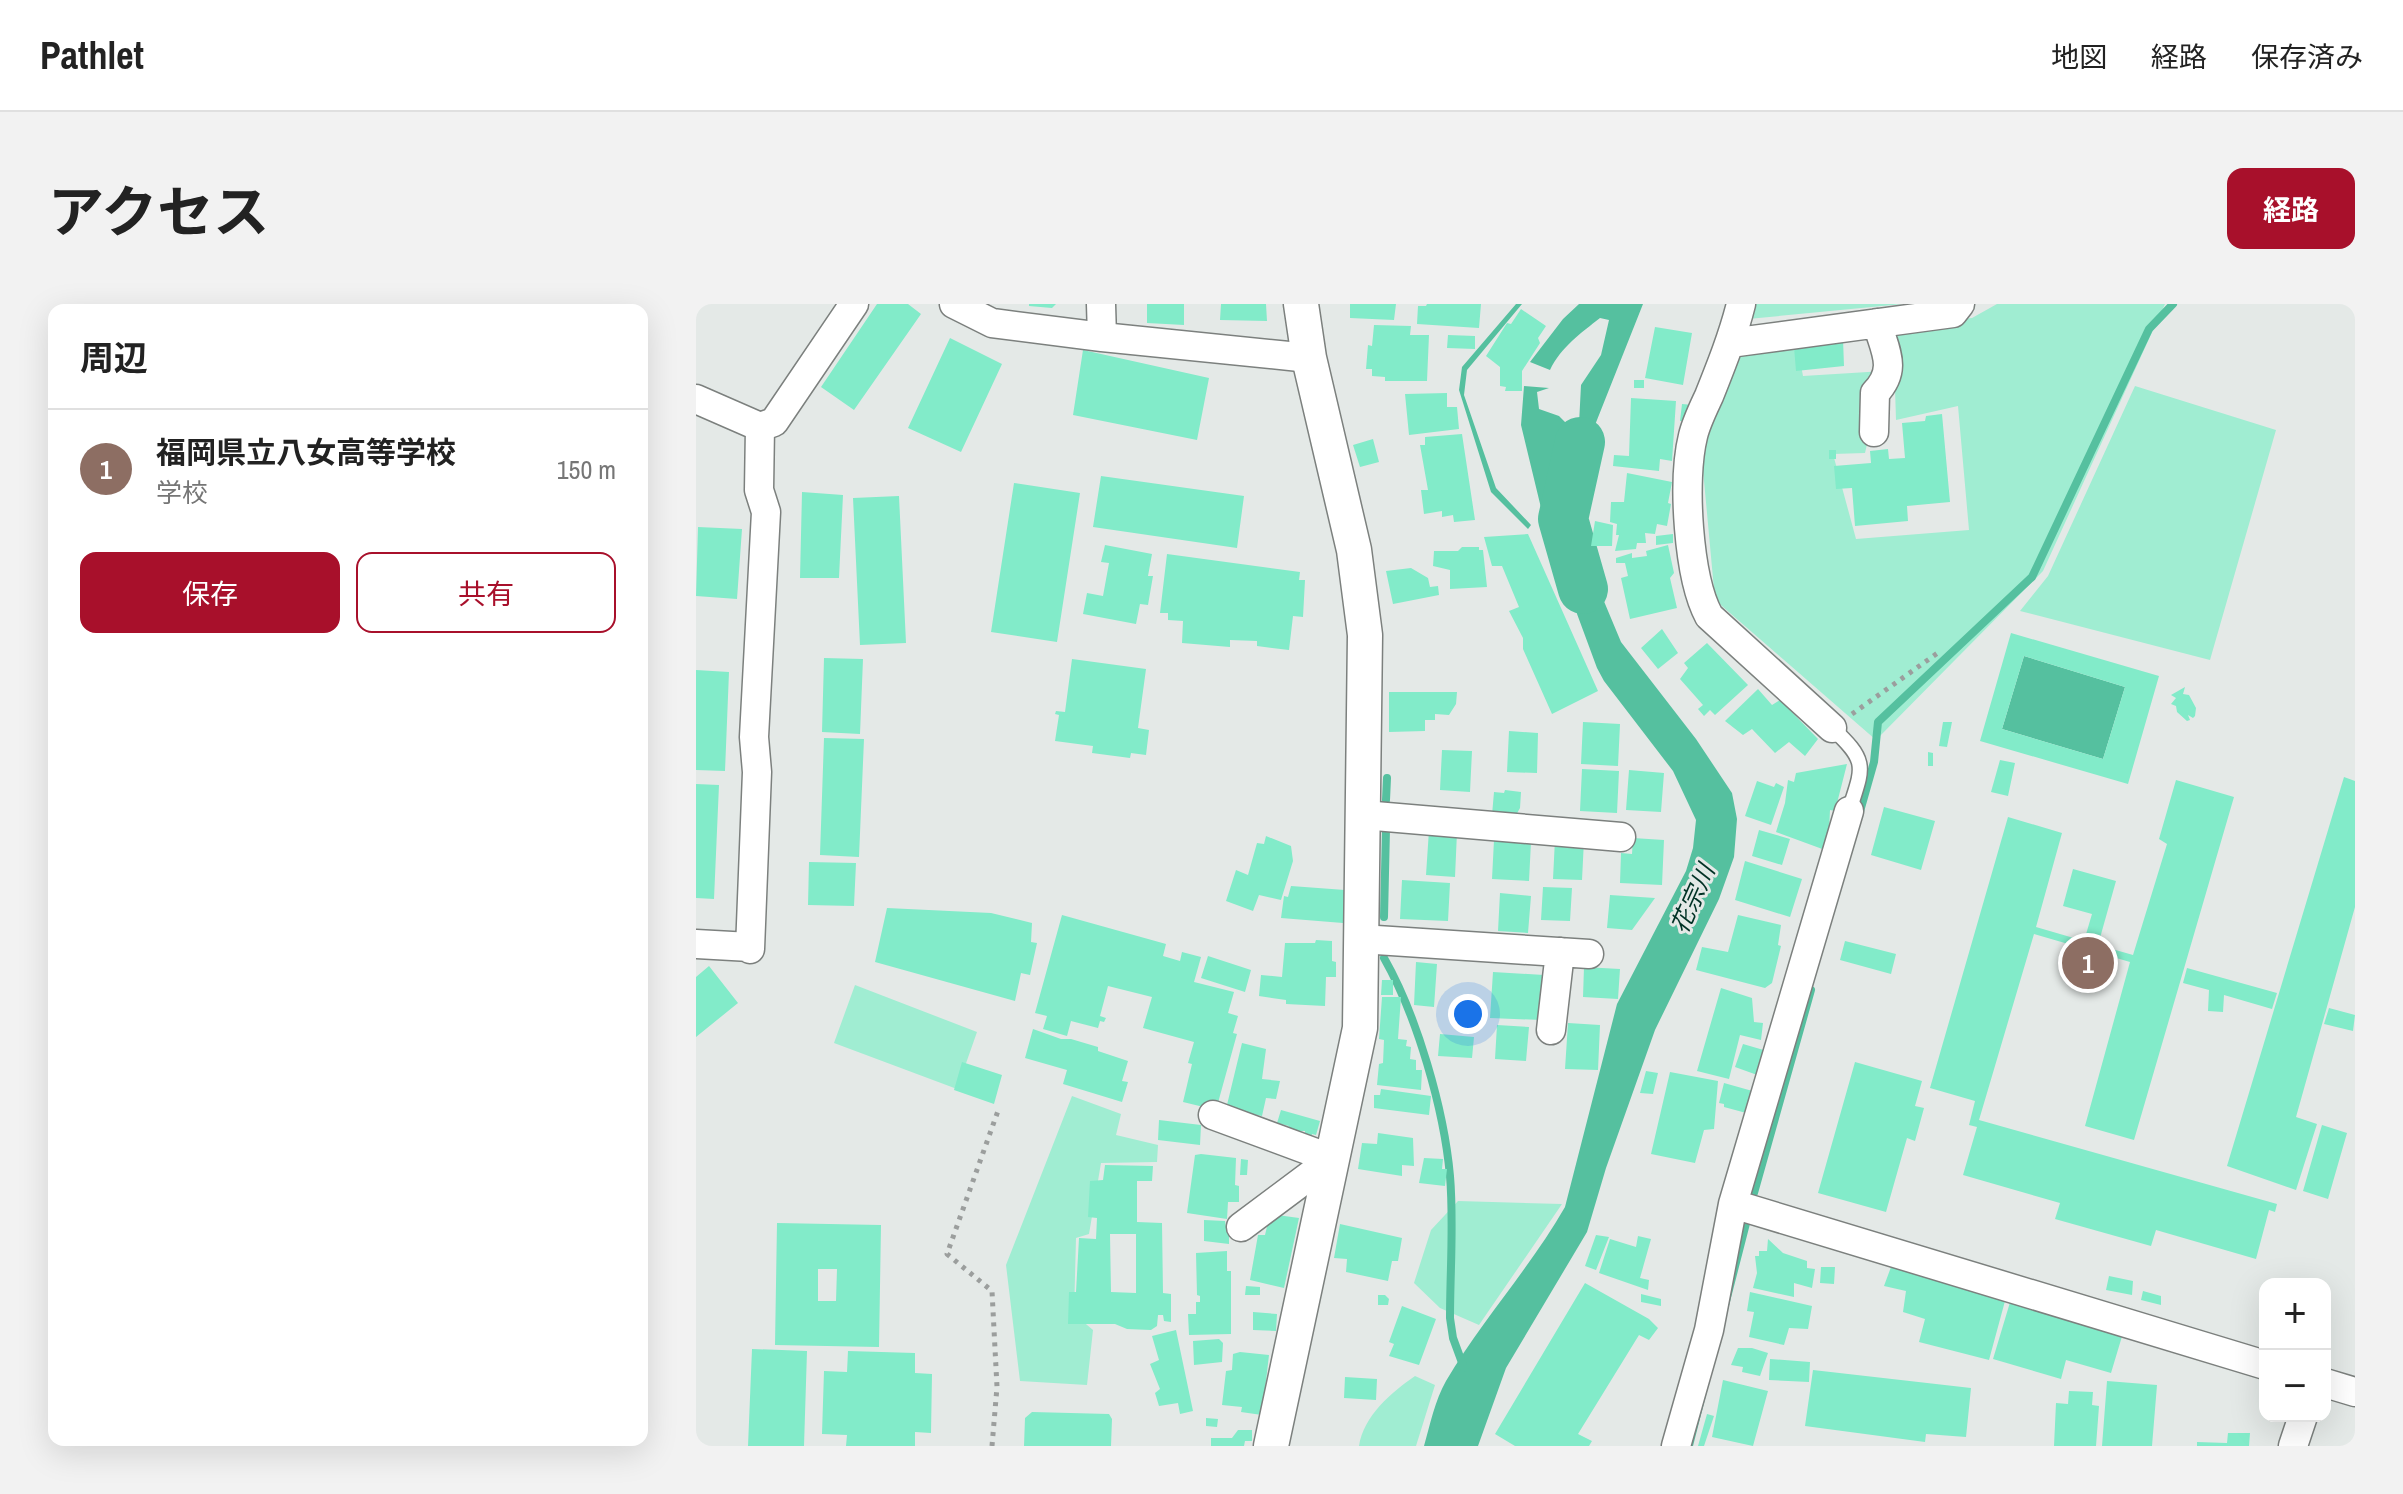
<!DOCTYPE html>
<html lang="ja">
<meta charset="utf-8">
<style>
body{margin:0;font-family:"Archivo Narrow","Noto Sans JP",sans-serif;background:#f2f2f2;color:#222}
.controls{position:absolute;right:24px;bottom:24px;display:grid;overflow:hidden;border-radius:16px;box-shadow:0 8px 32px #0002}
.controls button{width:72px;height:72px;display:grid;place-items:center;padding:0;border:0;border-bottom:2px solid #e0e0e0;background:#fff;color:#222;font:40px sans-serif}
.you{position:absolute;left:772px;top:710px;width:28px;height:28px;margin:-20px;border:6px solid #fff;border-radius:50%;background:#1a73e8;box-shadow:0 0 0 12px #1a73e833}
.badge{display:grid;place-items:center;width:52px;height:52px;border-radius:50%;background:#a8102b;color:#fff;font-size:26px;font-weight:700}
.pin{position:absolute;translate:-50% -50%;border:4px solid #fff;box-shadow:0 2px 8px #0006}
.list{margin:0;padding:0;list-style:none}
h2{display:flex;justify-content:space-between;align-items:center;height:104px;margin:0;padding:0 32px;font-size:34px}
h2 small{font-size:26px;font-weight:400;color:#767676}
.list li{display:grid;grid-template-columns:52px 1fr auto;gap:24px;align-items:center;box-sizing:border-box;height:120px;padding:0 32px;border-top:2px solid #e0e0e0}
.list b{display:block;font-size:30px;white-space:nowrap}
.list p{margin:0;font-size:26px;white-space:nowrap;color:#767676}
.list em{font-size:26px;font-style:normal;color:#767676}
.actions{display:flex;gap:16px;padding:24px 32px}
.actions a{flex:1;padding:18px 0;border:2px solid #a8102b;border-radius:16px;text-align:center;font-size:28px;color:#a8102b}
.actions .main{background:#a8102b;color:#fff}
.map{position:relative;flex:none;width:1659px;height:1142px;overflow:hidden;border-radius:16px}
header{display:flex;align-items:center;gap:48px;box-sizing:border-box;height:112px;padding:0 40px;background:#fff;border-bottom:2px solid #e0e0e0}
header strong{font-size:38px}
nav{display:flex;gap:44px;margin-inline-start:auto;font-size:28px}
.intro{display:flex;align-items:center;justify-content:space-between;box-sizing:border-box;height:192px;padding:0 48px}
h1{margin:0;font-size:56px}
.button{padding:20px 36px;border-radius:16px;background:#a8102b;color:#fff;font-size:28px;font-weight:700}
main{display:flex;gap:48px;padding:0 48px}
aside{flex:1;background:#fff;border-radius:16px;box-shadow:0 8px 32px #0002}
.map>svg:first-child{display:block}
</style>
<header>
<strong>Pathlet</strong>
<nav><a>地図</a><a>経路</a><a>保存済み</a></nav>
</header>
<div class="intro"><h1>アクセス</h1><a class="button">経路</a></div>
<main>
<aside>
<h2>周辺<small></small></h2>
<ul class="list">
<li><span class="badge" style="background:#8d6e63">1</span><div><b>福岡県立八女高等学校</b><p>学校</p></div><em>150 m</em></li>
</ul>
<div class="actions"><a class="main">保存</a><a>共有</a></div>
</aside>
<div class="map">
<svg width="1659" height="1142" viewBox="0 0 1659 1142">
<rect width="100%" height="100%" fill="#e4e9e7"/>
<path fill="#a0edd2" d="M1056,0H1207L1052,15Z
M1301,0H1469L1347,267L1180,436L1019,296L1005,144L1043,47L1100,35L1107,72L1188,67L1169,149L1137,150L1160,235L1273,226L1262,102L1200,116L1197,22L1276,14Z
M1439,82L1580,126L1514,356L1324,307L1352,272Z
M159,681L281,728L261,785L138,739Z
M376,792L425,810L420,831L462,841L461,858L405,859L393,930L380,934L378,1010L397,1026L391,1081L324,1077L310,961Z
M762,897L866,900L783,1021L744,1004L718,979L735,926Z
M719,1072L739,1081L720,1142H663C668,1111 695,1089 719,1072Z"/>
<path fill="#55c09f" d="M820,0H826L771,66L768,91L800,184L835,221L832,225L795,188L763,86L766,63Z
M883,0H947L899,121L882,202L846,208L825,121L828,82L853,84L841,88L843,105L863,112L877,126L883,120L885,81L905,51L913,16L904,14C885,29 865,43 854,66L834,58L867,15Z
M884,217L902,283L925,338L1000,435L1036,489L1041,515L1038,553L1023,595L959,726L910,864L891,928L810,1064L782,1142H728C734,1121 739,1096 750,1077C786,1016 834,964 869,903L921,700L990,567L997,544L1000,516L977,467L908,377L901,364L850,226Z
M1328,352L1429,383L1407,455L1306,425Z
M1049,914L1055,916L997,1142H992Z"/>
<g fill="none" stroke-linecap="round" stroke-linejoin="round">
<path stroke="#55c09f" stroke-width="8" d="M690,496L691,474
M1163,511L1178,458L1182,418L1336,273L1453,25L1477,0
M688,613L690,525
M688,654C721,712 748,805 754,872C758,919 754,967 754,1014L757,1034L768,1064
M1058,889L1115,686"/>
<path stroke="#55c09f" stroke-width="50" d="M884,138L867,215L887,285"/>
</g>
<path fill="#82ebc9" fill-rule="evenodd" d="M181,0H212L225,10L158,106L125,83Z
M333,0H360L356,4L333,2Z
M451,0H488V21L451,19Z
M525,0H570L571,17L524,16Z
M654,0H700L698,16L654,14Z
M731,0H785L783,24L721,20L722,2H730Z
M825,5L850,22L842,34L844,39L826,67V87H809L810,83L804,82V63L790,52L811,19L815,20Z
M678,21L715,22L714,31H733L731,77H689V73L676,72V65H670L672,41L676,42Z
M959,23L996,29L987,81L949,74Z
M752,31L779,32V45L751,44Z
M254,34L306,60L265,148L212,124Z
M1147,35L1148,62L1100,67L1098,43Z
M387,46L513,74L501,136L377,111Z
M938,76H948V84H938Z
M751,89V103H761L763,125L713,131L709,90Z
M935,94L980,97L976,157L964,155L963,167L917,162L918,151L933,152Z
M986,100L997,101L991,117H984Z
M1246,110L1254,198L1211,202L1212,217L1159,222L1156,184L1140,185L1138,162L1175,159L1174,147L1192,145L1193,155L1209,154L1206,119L1229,117L1230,112Z
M766,130L779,216L758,218L757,211L746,213V207L728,210L725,186H732L724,141H729V133Z
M677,135L683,158L664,163L657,141Z
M1133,146H1140V155H1133Z
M931,169L976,178L972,199L975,200L971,222L961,220L959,230L949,229L950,239H941L940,245L919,247L923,231H920L921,220L914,218L915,198H928Z
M405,172L548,192L541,244L397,223Z
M318,179L384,189L361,338L295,328Z
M106,188L147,191L143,274H104Z
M203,192L210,339L164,341L157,194Z
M899,217L917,221L916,242H895Z
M2,223L46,225L41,295L0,292Z
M832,230L902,387L856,410L827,345V334L813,307L823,303L806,262H796L788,233Z
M977,230V239L960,241V232Z
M409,241L456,250L452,272H457L452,301L444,300L440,320L387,310L391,289L407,292L413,259L405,258Z
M972,241L978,269L974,274L981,304L934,315L925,274L932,272L929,259H920V254L936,249V254L951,252L950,247Z
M766,243H783V246H787L791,283L754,285V266L737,262L738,247H762Z
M471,250L604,268L603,276H609L607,313L597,312L593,346L561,342V337L534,336V343L486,339L487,317L472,316V309H464Z
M715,264L732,274L734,283L742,282L743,291L697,300L690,267Z
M966,325L982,349L962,365L945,344Z
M1315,329L1463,372L1432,480L1284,437ZM1328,352L1429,383L1407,455L1306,425Z
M1011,339L1052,381L1019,411L1014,406L1008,412L1002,405L1007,401L984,375L992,364L988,359Z
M128,354L167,355L164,430L126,428Z
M376,355L450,365L442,424L453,426L450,451L435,449L434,454L396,449L397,442L359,437L363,411L359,410L360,407L369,408Z
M0,366L33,368L29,467L0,466Z
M1489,383L1487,390L1493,391L1500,404L1499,412L1497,414L1492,411L1494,416L1491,417L1481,408L1480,402L1475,400L1480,394L1475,391Z
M1062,385L1076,401L1084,396L1122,435L1109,452L1093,438L1079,449L1056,425L1047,431L1029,417Z
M693,388H761L760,400L753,411L739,410V416H729V427L693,428Z
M887,418L924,420L922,462L885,460Z
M1247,418H1256L1251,443L1243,442Z
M813,427L842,429L841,469L811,468Z
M128,434L168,435L163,553L124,551Z
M746,446L776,447L774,488L744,486Z
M1232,448L1237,449V462H1232Z
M1304,456L1319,459L1312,492L1295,488Z
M1151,460L1139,507L1134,506L1133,528L1129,546L1080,528L1089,499L1092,476L1098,478L1100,469Z
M886,465L923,467L921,509L884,507Z
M933,466L968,469L965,508L930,506Z
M1648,473L1659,477V603L1600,813L1621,820L1600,886L1531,862Z
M1480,476L1538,493L1438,836L1389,822L1434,658L1338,630L1283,816L1581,900L1579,908L1573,906L1560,955L1460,926L1455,942L1359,915L1364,899L1267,871L1281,823L1273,821L1279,797L1234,784L1312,513L1366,529L1340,623L1388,637L1396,610L1367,602L1377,565L1420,577L1402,641L1437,651L1471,540L1463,535Z
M1061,477L1078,483L1080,479L1088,483L1075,521L1049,512Z
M0,480L23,481L18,595L0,594Z
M809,486L825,488L824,504L819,513L796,511L798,488L808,489Z
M1188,503L1239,517L1225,566L1175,551Z
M733,526L761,528L759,573L730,571Z
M1063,526L1094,535L1086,561L1056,552Z
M570,532L595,542L597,557L585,596L563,591L557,607L530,597L540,566L552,571L561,539L568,540Z
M937,534L968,536L966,581L924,579L925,549L936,550Z
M859,535L888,536L886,576L857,575Z
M798,536L835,538L833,577L796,575Z
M1049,557L1106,575L1094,613L1039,596Z
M113,558L160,559L158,602L112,601Z
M706,576L754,579L752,617L704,615Z
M595,582L649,586L647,619L585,614L588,592L592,593Z
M847,583L876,584L874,617L845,616Z
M804,589L835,592L832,629L802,627Z
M914,591L959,594L936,626L911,624Z
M191,604L295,609L336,619L335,638L341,639L334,671L325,669L319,697L179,658Z
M366,611L470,640L467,652L484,657L486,648L505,653L498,678L538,688L532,709L542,712L537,729L541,730L520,806L487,798L496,760L492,759L498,738L447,724L456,693L412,682L404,712L410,714L408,718L404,717L402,724L375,717L371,732L347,725L351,712L339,709Z
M1042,611L1085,621L1082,641L1085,642L1076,679L1069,684L1000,666L1006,643L1032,648Z
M620,636L636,637V657L640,658V673H630L629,702L590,700V696L563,692L565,671L586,673L589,639H619Z
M1149,637L1200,650L1195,670L1144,656Z
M512,652L555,666L549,688L505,674Z
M720,658L741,660L738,703L718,701Z
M13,662L42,699L0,733V673Z
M888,663L924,665L922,695L887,693Z
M1491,664L1581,689L1576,705L1528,691L1527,708L1512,707L1513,686L1487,679Z
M797,668L848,671L846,716L794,714Z
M686,676H697V691H685Z
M1025,684L1056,694L1058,718L1067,719L1065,736L1044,731L1033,775L1001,767Z
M686,693H705L702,735L711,736L710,742L715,743L714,755L720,756V766H726L725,786L681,781L683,760L687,759L688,736L683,735Z
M1633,704L1659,711L1657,727L1628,720Z
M872,719L904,721L902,766L869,765Z
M801,721L833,723L830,757L799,755Z
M337,725L365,735H375L402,743V747L432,757L426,777L432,778L426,798L367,780L371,766L329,754Z
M744,730L778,733L776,754L742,752Z
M546,739L570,745L566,775L584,777L580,795L570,794L566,812L530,805Z
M1047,740L1071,747L1064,772L1039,763Z
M266,758L306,771L298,800L258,786Z
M1159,758L1226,777L1219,802L1228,804L1219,837L1211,834L1190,908L1122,889Z
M950,767L962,769L957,790L944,789Z
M974,768L1022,777L1018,825L1008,826L999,859L955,850Z
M1028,779L1060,788L1054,810L1028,803V800L1023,799Z
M685,785L735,792L733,811L678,804V791H684Z
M585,806L624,817L620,831L616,830V835H609V827H591L593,822L581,819Z
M463,816L505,821L504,841L462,836Z
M1626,821L1651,829L1632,895L1607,887Z
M682,829L717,834L718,862L706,861V872L662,865L666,839L681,840Z
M505,850L540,854L539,881L543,882V898H532L531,915L491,909L499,851Z
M728,854L747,855L746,865H751L749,882L723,879Z
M545,855L552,856L551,871H544Z
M409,861L457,862L456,877H441V918L466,919L467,989L475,990V1018L468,1017L467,1011H462L461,1022L455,1026L431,1025L419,1020H372L373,988H380L383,934L400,935L401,914L392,913L394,877L407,876ZM414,930H440V989L415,988Z
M574,910L603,914L588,984L554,976L562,931H569Z
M508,916L529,917L530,923H533V940L508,937Z
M81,919L185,921L183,1043L79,1041ZM122,965H141L140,997H122Z
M644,920L706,934L702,957H696L692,977L650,968L651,955L638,954Z
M900,931L913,933L900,966L889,962Z
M942,932L955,935L944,974L953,976L952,986L903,969L914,935L940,943Z
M1072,935L1087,949L1111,957V964L1119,965L1116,984L1098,979V993L1057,984L1061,969L1059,952H1063V947H1071Z
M531,947V967H535V1030L493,1031L492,1010H500V998H504V992L501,991L500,949Z
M1125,963H1139L1138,980L1124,979Z
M1195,963L1309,997L1293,1056L1223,1038L1229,1015L1207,1008L1210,987L1188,982Z
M1413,972L1437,977L1436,991L1410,986Z
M889,979L953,1015L962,1024L953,1036L943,1031L882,1130L896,1137L893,1142H819L799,1130Z
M550,982L564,983V991H549Z
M1447,987L1465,992V1001L1445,996Z
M1054,988L1116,1002L1112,1025L1093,1024L1088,1041L1053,1033L1058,1008L1051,1007Z
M945,990L965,995V1002L945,998Z
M682,991H689L693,995L692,1001H682Z
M1315,995L1427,1029L1415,1069L1370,1056L1365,1075L1297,1055Z
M706,1002L740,1015L723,1061L693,1052L698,1040L693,1038Z
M557,1008L581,1010L580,1027L557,1026Z
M480,1026L497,1107L484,1110L482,1099L463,1102L459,1089L464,1085L454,1060L463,1056L456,1032Z
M523,1035L527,1039L526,1058L498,1061L497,1037Z
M1042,1044H1056L1072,1049L1064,1072L1046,1068L1047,1063L1035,1061Z
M56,1045L111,1047L108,1142H52Z
M152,1047L219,1049V1069L236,1070L235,1129L219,1128V1142H150L151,1131L126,1130L128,1067L151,1068Z
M544,1048L573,1051L566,1111L545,1108L546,1103L526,1101L530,1067L536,1066L537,1050Z
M1074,1055L1114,1058L1113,1078L1073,1076Z
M1117,1066L1275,1084L1270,1133L1230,1130L1229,1138L1109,1122Z
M649,1073L681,1075L680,1096L648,1094Z
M1027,1076L1072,1087L1057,1142L1016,1133Z
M1411,1077L1461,1081L1456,1142H1406Z
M1373,1087L1397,1088L1396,1101L1403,1102L1400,1142H1358L1360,1099L1372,1100Z
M336,1108L413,1110L416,1115L415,1142H328L329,1114Z
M1011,1110L1018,1112L1008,1142H1002Z
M510,1114L522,1115L521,1123L510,1122Z
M542,1126H556V1137H549L548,1142H515V1134H536Z
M1532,1129H1554L1553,1142H1501V1138L1531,1139Z"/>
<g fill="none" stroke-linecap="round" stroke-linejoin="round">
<g stroke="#7c807e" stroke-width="17">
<path id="service" d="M1136,424C1173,458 1167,463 1153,507"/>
</g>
<g stroke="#7c807e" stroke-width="31">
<path id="minor" d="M258,0L296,19L406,33L613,54
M405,0L406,33
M1045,0C1037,32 1025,62 1013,92C1007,105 1000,119 997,132C986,176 992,273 1013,312L1136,424
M1034,39L1257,9L1264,0
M0,95L64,123L78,118L158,0
M1178,128L1179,89C1202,65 1189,47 1181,19
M667,511L925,533
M665,635L893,650
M0,640L54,643
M54,645L61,468L58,433L70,208L63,186L64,123
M855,726L864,648
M517,811L636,855
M1037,900L1569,1061
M545,923L636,855
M1629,1079L1659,1088
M980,1142L1013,1026L1037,900L1153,507
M1597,1142L1607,1112"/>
</g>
<g stroke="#7c807e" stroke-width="37">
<path id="tertiary" d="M575,1142L664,724L669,331L658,246L613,54L605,0"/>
</g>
<path stroke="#9b9e9d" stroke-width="5" stroke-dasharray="4 6" stroke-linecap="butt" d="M1156,410L1243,348
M296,1142L301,1083L296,987L251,950L303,804"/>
<use href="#service" stroke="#fff" stroke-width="14"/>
<use href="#minor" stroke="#fff" stroke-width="28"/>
<use href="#tertiary" stroke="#fff" stroke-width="34"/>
</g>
<g text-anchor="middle" stroke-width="6" stroke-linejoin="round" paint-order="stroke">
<g font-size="24" font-style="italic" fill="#003225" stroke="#e4e9e7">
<text transform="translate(997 595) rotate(-66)" y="8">花宗川</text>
</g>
</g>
</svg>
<div class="controls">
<button>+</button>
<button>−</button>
</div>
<div class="you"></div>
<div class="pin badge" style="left:1392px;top:659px;background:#8d6e63">1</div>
</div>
</main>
